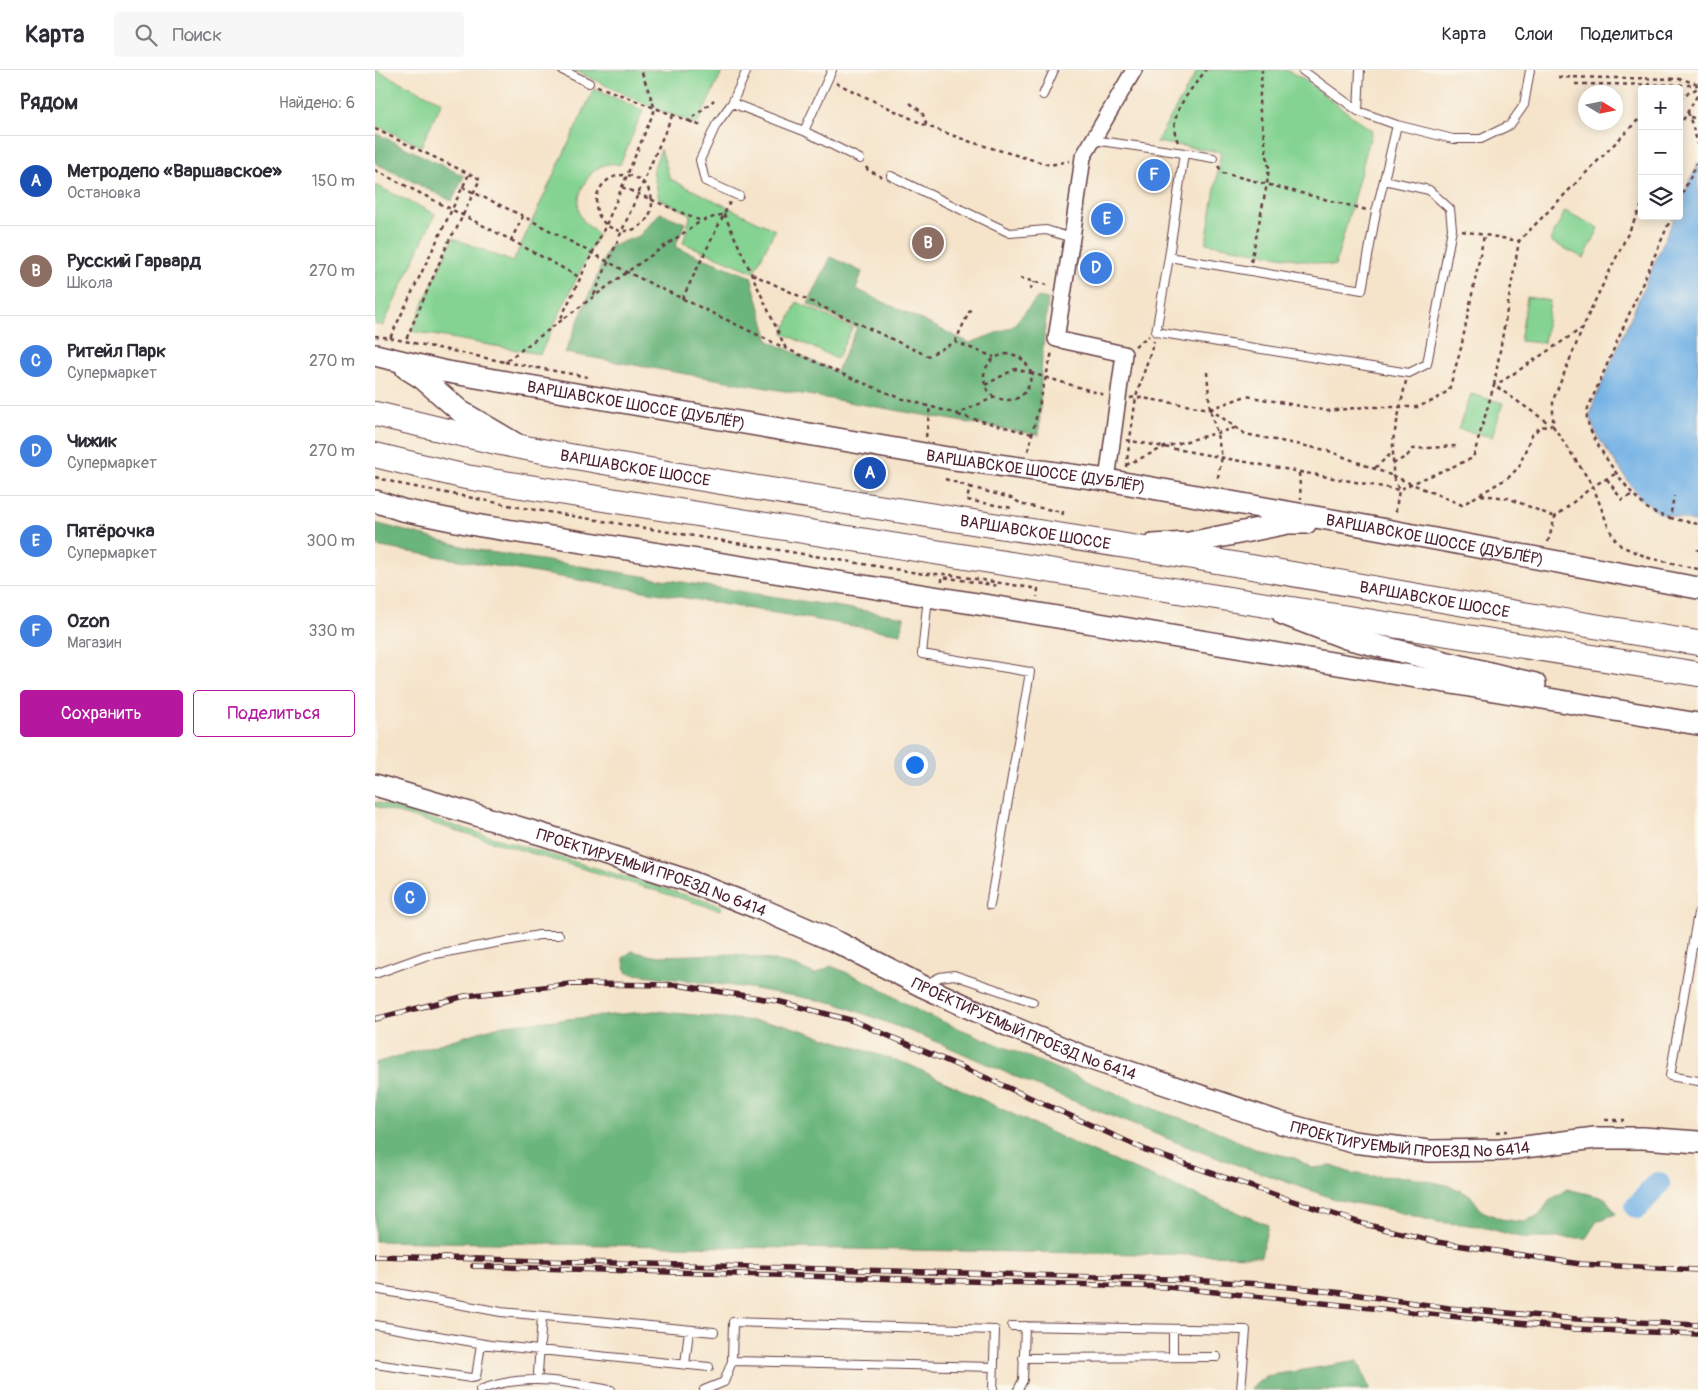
<!DOCTYPE html>
<html lang="ru">
<meta charset="utf-8">
<style>
body{margin:0;font-family:Pangolin,sans-serif;background:#f7f7f7;color:#2b2b33}
.controls{position:absolute;right:15px;top:15px;display:grid;overflow:hidden;border-radius:5px;box-shadow:0 2px 12px #0003}
.controls button{width:45px;height:45px;display:grid;place-items:center;padding:0;border:0;border-bottom:1px solid #e1e1e2;background:#fff;color:#2b2b33;font:25px sans-serif}
.compass{position:absolute;left:1203px;top:15px;width:45px;height:45px;border-radius:50%;background:#fff;box-shadow:0 2px 12px #0003;rotate:100deg}
.you{position:absolute;left:539px;top:694px;width:18px;height:18px;margin:-12px;border:4px solid #fff;border-radius:50%;background:#1a73e8;box-shadow:0 0 0 8px #1a73e833}
.badge{display:grid;place-items:center;width:32px;height:32px;border-radius:50%;background:#b5179e;color:#fff;font-size:16px;font-weight:700}
.pin{position:absolute;translate:-50% -50%;border:2px solid #fff;box-shadow:0 1px 5px #0006}
.list{margin:0;padding:0;list-style:none}
h2{display:flex;justify-content:space-between;align-items:center;height:65px;margin:0;padding:0 20px;font-size:21px}
h2 small{font-size:16px;font-weight:400;color:#7c7c81}
.list li{display:grid;grid-template-columns:32px 1fr auto;gap:15px;align-items:center;box-sizing:border-box;height:90px;padding:0 20px;border-top:1px solid #e1e1e2}
.list b{display:block;font-size:19px;white-space:nowrap}
.list p{margin:0;font-size:16px;white-space:nowrap;color:#7c7c81}
.list em{font-size:16px;font-style:normal;color:#7c7c81}
.actions{display:flex;gap:10px;padding:15px 20px}
.actions a{flex:1;padding:11px 0;border:1px solid #b5179e;border-radius:5px;text-align:center;font-size:18px;color:#b5179e}
.actions .main{background:#b5179e;color:#fff}
.icon{flex:none;width:28px;height:28px;fill:none;stroke:currentColor;stroke-width:2;stroke-linecap:round;stroke-linejoin:round}
.map{position:relative;flex:none;width:1323px;height:1320px;overflow:hidden}
header{display:flex;align-items:center;gap:30px;box-sizing:border-box;height:70px;padding:0 25px;background:#fff;border-bottom:1px solid #e1e1e2}
header strong{font-size:24px}
nav{display:flex;gap:28px;margin-inline-start:auto;font-size:18px}
.search{width:350px;height:45px;background:#f7f7f7;display:flex;align-items:center;gap:12px;box-sizing:border-box;padding:0 18px;border-radius:5px;color:#7c7c81;font-size:19px}
main{display:flex}
aside{flex:1;background:#fff}
.map>svg:first-child{display:block}
</style>
<header>
<strong>Карта</strong>
<div class="search"><svg class="icon" aria-label="search" viewBox="0 0 24 24"><circle cx="10" cy="10" r="6"/><path d="M15 15l6 6"/></svg>Поиск</div>
<nav><a>Карта</a><a>Слои</a><a>Поделиться</a></nav>
</header>
<main>
<aside>
<h2>Рядом<small>Найдено: 6</small></h2>
<ul class="list">
<li><span class="badge" style="background:#1a4fb4">A</span><div><b>Метродепо «Варшавское»</b><p>Остановка</p></div><em>150 m</em></li>
<li><span class="badge" style="background:#8d6e63">B</span><div><b>Русский Гарвард</b><p>Школа</p></div><em>270 m</em></li>
<li><span class="badge" style="background:#3f7fe0">C</span><div><b>Ритейл Парк</b><p>Супермаркет</p></div><em>270 m</em></li>
<li><span class="badge" style="background:#3f7fe0">D</span><div><b>Чижик</b><p>Супермаркет</p></div><em>270 m</em></li>
<li><span class="badge" style="background:#3f7fe0">E</span><div><b>Пятёрочка</b><p>Супермаркет</p></div><em>300 m</em></li>
<li><span class="badge" style="background:#3f7fe0">F</span><div><b>Ozon</b><p>Магазин</p></div><em>330 m</em></li>
</ul>
<div class="actions"><a class="main">Сохранить</a><a>Поделиться</a></div>
</aside>
<div class="map">
<svg width="1323" height="1320" viewBox="0 0 1323 1320">
<rect width="100%" height="100%" fill="#fbf7ec"/>
<filter id="ink" filterUnits="userSpaceOnUse"><feTurbulence type="fractalNoise" baseFrequency=".02" numOctaves="2"/><feDisplacementMap in="SourceGraphic" scale="10" xChannelSelector="R" yChannelSelector="G"/><feConvolveMatrix kernelMatrix="1 2 1 2 8 2 1 2 1" color-interpolation-filters="sRGB"/></filter>
<filter id="wash" filterUnits="userSpaceOnUse"><feTurbulence type="fractalNoise" baseFrequency=".0096" numOctaves="4" result="noise"/><feDisplacementMap in="SourceGraphic" scale="20" xChannelSelector="R" yChannelSelector="G"/><feGaussianBlur stdDeviation="1.12" result="paint"/><feColorMatrix in="noise" values="0 0 0 0 0 0 0 0 0 0 0 0 0 0 0 0 0 1.4 0 .05"/><feComposite in="paint" operator="in"/></filter>
<g filter="url(#wash)">
<rect width="100%" height="100%" fill="#f5e4ca"/>
<path fill="#84d392" stroke="#67795e" d="M0,0L67,32L46,76L0,55Z
M199,0H348L321,57L314,51L280,39Z
M823,0H911L927,8L997,61L960,196L831,173L846,82L781,72Z
M219,19L268,40L245,95C242,94 237,93 233,94C213,97 197,129 206,147C210,154 217,159 223,164L165,284L36,261L78,168L138,192Z
M286,79L295,109L400,160L379,202L308,173L316,144L284,129L278,100Z
M0,115L60,144L8,256L0,254Z
M1190,141L1224,158L1209,188L1175,171Z
M1152,227L1175,231L1169,273L1145,271Z
M422,232L477,258L462,289L408,263Z
M1096,324L1128,333L1117,367L1083,359Z
M0,732L347,836L345,840L0,736Z"/>
<path fill="#6bb57c" stroke="#5a6a54" d="M0,63L89,106L77,131L0,93Z
M285,143L310,153L300,177L376,207L394,271L461,302L482,258L433,234L456,187L487,202L481,219L595,273L637,257L663,227L673,229L667,286L664,365L190,283L234,177L264,166Z
M0,453L102,480L529,547L526,564L0,476Z
M257,881L278,886L361,884L401,891L421,896L440,904L456,896L491,911L549,944L789,1043L826,1054L880,1079L920,1088L937,1098L957,1096L976,1103L996,1106L1035,1107L1075,1116L1095,1125L1107,1141L1126,1149L1145,1152L1164,1146L1174,1131L1192,1119L1230,1128L1241,1144L1222,1151L1211,1168H1148L1104,1156L1062,1152L1016,1140L963,1130L826,1082L666,1018L553,968L460,933L374,918L252,903L248,888Z
M280,941L407,954L535,995L706,1077L893,1155L886,1186L0,1171V993L128,955Z
M983,1291L995,1320H876L877,1317L891,1306Z"/>
<path fill="#72b1e5" stroke="#5e6888" d="M1323,93V453L1284,443L1265,428L1225,370L1218,357L1215,347L1219,332L1300,146H1304V135Z"/>
<g fill="none" stroke-linecap="round" stroke-linejoin="round">
<path stroke="#72b1e5" stroke-width="24" d="M1262,1137L1283,1114"/>
</g>
</g>
<g filter="url(#ink)">
<g fill="none" stroke-linecap="round" stroke-linejoin="round">
<g stroke="#643d43" stroke-width="10">
<path id="service" d="M187,0L214,13
M457,0L429,61L485,89
M668,25L679,0
M357,33L372,0
M983,41L985,0
M1022,55L1078,69H1106L1135,55L1149,35L1155,0
M718,70L809,83L794,187L781,262L1034,303L1052,294L1077,159L1075,139L1054,120L1009,110L1022,55L983,41L927,0
M809,83L838,88
M516,106L635,163L671,160L697,168
M364,126L330,111L325,90L341,55L357,33L429,61
M794,187L987,220L1001,142L1009,110
M553,527L547,584L655,602L615,835
M1323,843L1295,1006L1323,1011
M0,904L50,886L164,865H184
M551,914L565,907L579,905L658,932
M0,1219L126,1242L339,1262
M0,1255L115,1275L334,1297
M637,1256L871,1260L866,1320
M798,1287V1259
M648,1288L842,1287
M357,1291L619,1297
M0,1294L96,1308L101,1307L106,1274
M310,1295L314,1260
M163,1303L167,1246
M105,1320C151,1302 189,1312 236,1320
M329,1320L349,1312L357,1291L358,1252L620,1260L618,1320
M643,1320L648,1310L650,1256"/>
</g>
<g stroke="#643d43" stroke-width="18">
<path id="minor" d="M732,410L749,284L681,269L697,168L708,87L759,0"/>
</g>
<g stroke="#643d43" stroke-width="24">
<g id="secondary">
<path id="s1" d="M0,285L67,301L573,388L732,410L974,453L1323,518"/>
<path d="M31,298L47,308L85,341L141,374"/>
<path d="M0,431L27,440L106,456L622,537L1323,654"/>
<path d="M778,475L814,473L913,453H931"/>
<path d="M908,544L971,568L1160,614"/>
<path id="s2" d="M0,715L169,765L311,810L388,840L464,873L547,916L632,955L707,986L906,1053L978,1072L1054,1081L1126,1080L1220,1068H1268L1323,1072"/>
</g>
</g>
<g stroke="#643d43" stroke-width="26">
<g id="primary">
<path id="s3" d="M0,344C50,355 101,369 151,378C350,415 551,444 751,476C942,507 1132,543 1323,573"/>
<path d="M0,385L91,407L1323,604"/>
</g>
</g>
<path stroke="#643d43" stroke-width="2.5" stroke-dasharray="4 4" stroke-linecap="butt" d="M1183,7L1306,9L1323,14
M461,13L552,56L596,72L675,95L694,91
M1200,14L1323,15
M222,16L314,51L339,30
M1304,28L1323,18
M535,33L547,42L552,56
M1313,42L1323,74
M1315,47L1323,49
M314,51L329,57
M1304,57L1323,24
M0,59L105,109L80,162L76,166L30,272
M803,72C790,46 816,20 831,0
M843,96L848,103L992,140
M491,97L493,100L507,107
M0,100L136,170L148,146L252,202L412,279L474,307L525,328L582,344L620,327C640,336 656,324 656,303L730,325
M221 133a28 28 0 1 1 56 0a28 28 0 1 1-56 0Z
M87,117L148,146
M247,117L326,151L349,144
M1304,131L1323,91
M1267,135L1215,241L1178,330V356L1218,416L1233,456L1239,468L1246,476L1274,488L1323,499
M349,144L411,279
M1297,146L1213,338C1212,343 1211,348 1213,353C1220,376 1256,428 1276,441C1282,444 1288,446 1295,448L1299,426
M1087,161L1144,171
M136,170L206,208
M876,192L892,114L894,98L884,35L887,0
M377,204L553,286L580,272L619,287
M645,208L676,216
M655,220L659,212
M219,225L297,46
M307,229L355,132
M186,248L231,155L280,39L266,0
M0,266L15,268L94,104
M15,268L130,292L252,202L326,151
M580,272L596,238
M760,276L774,266
M130,292L213,307
M832,302L835,339L841,360L847,387L842,412
M1031,311L1018,370V406L1087,435L1134,407L1144,397L1156,366L1165,357L1176,356
M610,315L640,299L656,303
M619,327C587,298 640,261 656,303
M755,328L761,327L835,339L870,364L951,380L1018,406L1024,420L1020,446
M835,339L871,326L953,341L989,337H1042L1060,330L1074,320L1086,278L1109,166
M583,345L657,364
M1178,356L1119,315L1144,171L1262,51L1267,49
M551,367L555,336
M751,370L1024,420L1036,414L1098,388L1119,315L1129,310L1209,257
M653,381L677,282
M1018,394L1032,386L1038,379L1081,376
M751,395L790,377L860,358
M751,397L761,327L779,271
M1000,398L1018,382
M924,403L926,429
M0,407L25,414L149,438L549,504H570L663,519L662,527
M570,409L595,417L592,430L637,438
M1232,409L1247,430L1258,424
M595,417L636,428L649,435L688,442L687,447
M1106,425L1133,428L1180,447
M1295,448L1323,454
M1173,472L1180,447L1218,416L1242,403
M1323,479V481
M567,512V507L624,516
M1230,1050H1249
M1121,1062L1132,1061"/>
<use href="#service" stroke="#fff" stroke-width="8"/>
<use href="#minor" stroke="#fff" stroke-width="15"/>
<use href="#secondary" stroke="#fff" stroke-width="21"/>
<use href="#primary" stroke="#fff" stroke-width="24"/>
<g stroke="#4a1f2b" stroke-width="5.5">
<path id="rail" d="M0,949L90,926L195,914L302,915L402,931L479,951L605,1005L773,1081L915,1130L989,1154L1062,1172L1205,1194L1323,1200
M0,1186L794,1209L886,1214L977,1224L1074,1238L1202,1249L1323,1255
M98,1196L792,1217L1200,1259L1323,1264"/>
</g>
<use href="#rail" stroke="#fbf7ec" stroke-width="4" stroke-dasharray="11" stroke-linecap="butt"/>
</g>
</g>
<g text-anchor="middle" stroke-width="4" stroke-linejoin="round" paint-order="stroke">
<g font-size="16" fill="#4a1f2b" stroke="#fbf7ec">
<text dy="6" stroke="none"><textPath href="#s1" startOffset="266">ВАРШАВСКОЕ ШОССЕ (ДУБЛЁР)</textPath></text>
<text dy="6" stroke="none"><textPath href="#s3" startOffset="266">ВАРШАВСКОЕ ШОССЕ</textPath></text>
<text dy="6" stroke="none"><textPath href="#s1" startOffset="671">ВАРШАВСКОЕ ШОССЕ (ДУБЛЁР)</textPath></text>
<text dy="6" stroke="none"><textPath href="#s3" startOffset="671">ВАРШАВСКОЕ ШОССЕ</textPath></text>
<text dy="6" stroke="none"><textPath href="#s1" startOffset="1076">ВАРШАВСКОЕ ШОССЕ (ДУБЛЁР)</textPath></text>
<text dy="6" stroke="none"><textPath href="#s3" startOffset="1076">ВАРШАВСКОЕ ШОССЕ</textPath></text>
<text dy="6" stroke="none"><textPath href="#s2" startOffset="290">ПРОЕКТИРУЕМЫЙ ПРОЕЗД № 6414</textPath></text>
<text dy="6" stroke="none"><textPath href="#s2" startOffset="695">ПРОЕКТИРУЕМЫЙ ПРОЕЗД № 6414</textPath></text>
<text dy="6" stroke="none"><textPath href="#s2" startOffset="1100">ПРОЕКТИРУЕМЫЙ ПРОЕЗД № 6414</textPath></text>
</g>
</g>
</svg>
<div class="controls">
<button>+</button>
<button>−</button>
<button><svg class="icon" aria-label="layers" viewBox="0 0 24 24"><path d="M12 4l9 5-9 5-9-5zM3 14l9 5 9-5"/></svg></button>
</div>
<svg class="compass" viewBox="-18 -18 36 36"><path d="M0-13l5 13h-10z" fill="#e53935"/><path d="M0 13l5-13h-10z" fill="#7c7c81"/></svg>
<div class="you"></div>
<div class="pin badge" style="left:495px;top:403px;background:#1a4fb4">A</div>
<div class="pin badge" style="left:553px;top:173px;background:#8d6e63">B</div>
<div class="pin badge" style="left:35px;top:828px;background:#3f7fe0">C</div>
<div class="pin badge" style="left:721px;top:198px;background:#3f7fe0">D</div>
<div class="pin badge" style="left:732px;top:149px;background:#3f7fe0">E</div>
<div class="pin badge" style="left:779px;top:105px;background:#3f7fe0">F</div>
</div>
</main>
